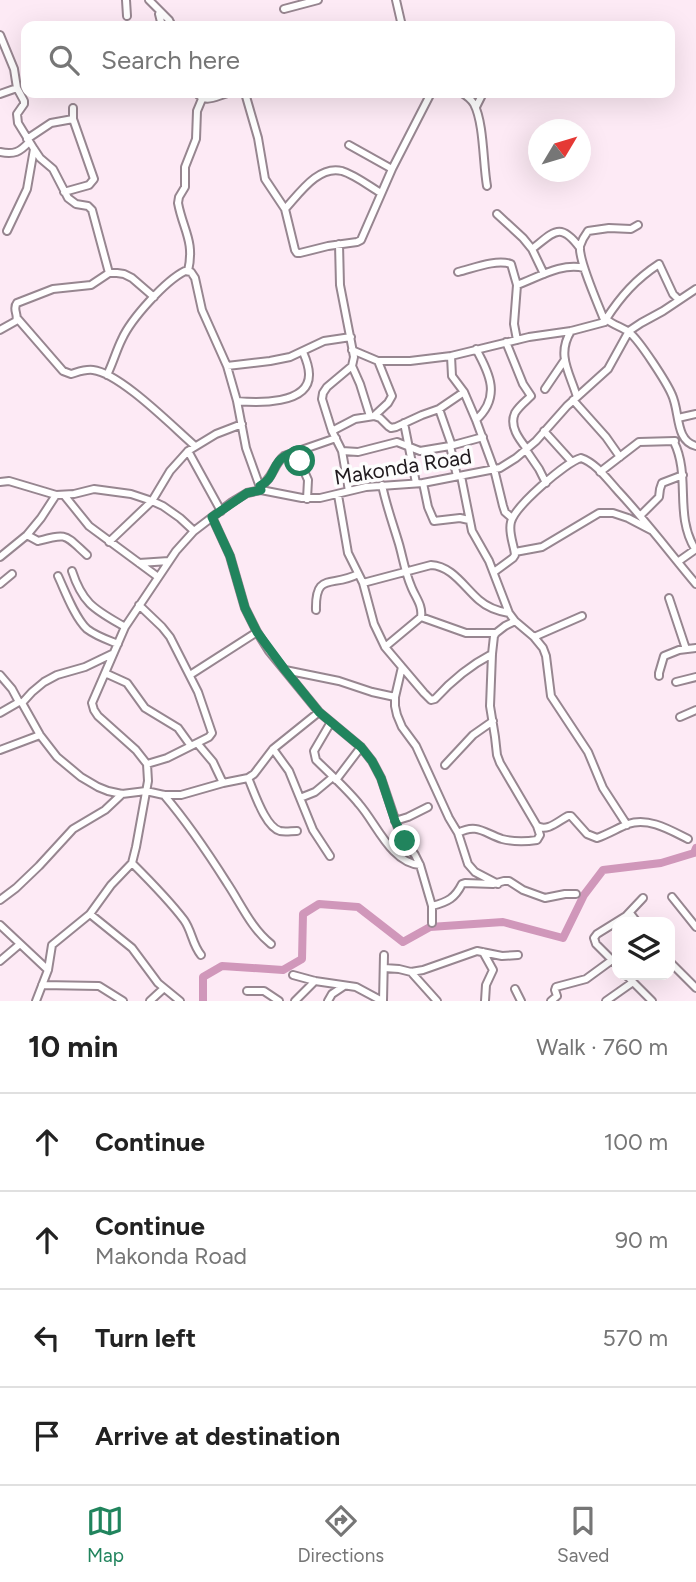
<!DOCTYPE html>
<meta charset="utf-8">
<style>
body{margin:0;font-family:Figtree,sans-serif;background:#f2f2f2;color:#222}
.controls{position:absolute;right:21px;bottom:21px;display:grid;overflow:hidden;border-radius:14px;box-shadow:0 7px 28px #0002}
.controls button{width:63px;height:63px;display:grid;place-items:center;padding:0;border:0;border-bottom:2px solid #e0e0e0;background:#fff;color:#222;font:35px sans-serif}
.compass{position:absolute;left:528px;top:119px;width:63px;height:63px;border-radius:50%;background:#fff;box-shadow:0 7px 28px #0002;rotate:52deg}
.stop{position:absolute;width:21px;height:21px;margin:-16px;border:5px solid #21845d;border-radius:50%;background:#fff}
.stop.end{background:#21845d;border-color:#fff;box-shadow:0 2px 7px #0008}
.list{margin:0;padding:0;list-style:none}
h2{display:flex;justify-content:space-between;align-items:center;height:91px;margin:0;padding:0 28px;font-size:30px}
h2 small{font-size:23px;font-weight:400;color:#767676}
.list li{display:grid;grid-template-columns:46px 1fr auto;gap:21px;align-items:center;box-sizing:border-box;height:98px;padding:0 28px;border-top:2px solid #e0e0e0}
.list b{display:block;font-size:26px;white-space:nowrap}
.list p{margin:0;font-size:23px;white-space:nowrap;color:#767676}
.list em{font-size:23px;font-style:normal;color:#767676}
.icon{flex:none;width:38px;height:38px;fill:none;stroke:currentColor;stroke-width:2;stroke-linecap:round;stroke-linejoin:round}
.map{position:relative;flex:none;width:696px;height:1001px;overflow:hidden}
.search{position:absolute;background:#fff;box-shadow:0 7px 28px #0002;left:21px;right:21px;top:21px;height:77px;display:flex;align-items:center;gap:18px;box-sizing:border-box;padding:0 24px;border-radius:14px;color:#767676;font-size:26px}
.sheet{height:483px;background:#fff}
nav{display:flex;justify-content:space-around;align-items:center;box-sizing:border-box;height:98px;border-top:2px solid #e0e0e0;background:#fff;font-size:19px;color:#767676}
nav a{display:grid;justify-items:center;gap:4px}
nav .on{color:#21845d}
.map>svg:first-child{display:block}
</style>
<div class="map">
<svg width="696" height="1001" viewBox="0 0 696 1001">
<rect width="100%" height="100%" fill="#fdeaf5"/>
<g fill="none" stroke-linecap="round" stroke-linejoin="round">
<path stroke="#d097ba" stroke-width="8" d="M203,1001V977L222,966L283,970L302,959L303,914L319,904L358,907L403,942L430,927L503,922L563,938L584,895L603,870L661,863L694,853L696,848"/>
<g stroke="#978690" stroke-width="10">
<path id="minor" d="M126,0L127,16
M149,0L169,20L172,26
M396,0L402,26
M284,9L318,0
M159,14L161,22L160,26
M0,35L14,69L17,88L24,101V104L17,114L18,123L34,149L40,158L53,169L68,198L76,204L88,206L92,210L109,273
M197,93C205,104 216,96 228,93
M245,93L258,138L265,179L285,209L295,250L297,253H300L328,246L357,242L361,240L392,169L431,93
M462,93C467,96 471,99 474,104C484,123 483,164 487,186
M0,94L17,88
M476,107L483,93
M27,139L51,123L73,119
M349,145L392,169
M0,152C14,155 20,152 29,142
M64,192L89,185L94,179L73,119V108
M285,209C299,194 318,165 342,171C355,175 369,186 381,193
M497,214L523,238L532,249L544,274
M638,225L631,229L609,228L588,231C585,235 582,240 580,246C578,260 599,306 605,322L606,319C613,325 622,327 629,332C640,341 667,383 672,395C680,412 675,441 696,446
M7,231L27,189L34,149
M339,244L340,285L354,357L352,366L327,387L323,393L322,399L332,431L342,451L349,491
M532,249C554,232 560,221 580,248
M188,271C195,241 183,230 178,203L179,197L185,187V167L196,139L197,111L202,99
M458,272C474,268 496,259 511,264L517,285L514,324L517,340
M517,285C537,278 562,262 584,268
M17,318L63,371L71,374C78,372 85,369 93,370C120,373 173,427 195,446
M606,319C621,296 636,279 659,264L673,294L679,300
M0,330L16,321C19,315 12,309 17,303L53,289L91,285L109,273H117L124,274L132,278L154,297
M571,331C556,355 570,373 577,397
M506,342L523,384L531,396C526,401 519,406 515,413C509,426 519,439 527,449
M476,349C490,374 501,397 476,420
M352,350L378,361H410L451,356L529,337L571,331L605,322
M451,356L452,376L464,392L476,420L494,469L503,506L505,512L512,518
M227,366L270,361L290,357L324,341L351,337
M352,366L360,384L370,416
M107,375C113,363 116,351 122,339C131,319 165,281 185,271L191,272L195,278L202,310L227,366L237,401L246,448L261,490
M545,389L564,361
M573,400L606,437L620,457
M237,401C256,403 310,405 309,374C309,366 306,359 303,352
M439,409L452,446
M374,416L388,403L392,396L378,361
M678,418L696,414
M404,423L416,483
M332,431L355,419L374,416L380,418L388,426L391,428L396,427L422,415L439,409L464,392
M544,431L572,462
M674,442C691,477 674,514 695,549
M450,446L457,476
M526,450L539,469L546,483
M188,451L221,511
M295,451L308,480L307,499
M342,451L358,452L397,442L420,451L450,446L483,437
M600,472L639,442L675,441
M461,476L472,531L489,561L509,613L515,621L534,637L543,648L546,656L551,696L588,752L603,788L627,825
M0,482L9,481L56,495L74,494L94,489L131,494L152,501L163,506L180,518L194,531
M423,483L428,507L434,521L460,518L469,520
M382,485C386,505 393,524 399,544C403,558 405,572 411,586C415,597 423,605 421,617L385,647
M260,486C273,479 273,465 284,456L336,438
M64,495L89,526L158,577
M338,495L348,553L363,583L374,624L385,647L424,693L431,700L435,699C452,680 469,666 492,654
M640,516L659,497L660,489L662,483L683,475
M212,517L230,556L245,608L257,632L269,651L319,712L361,747L372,761L381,778L400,834L415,855L420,865L432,906V923
M27,535L38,541C68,533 64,534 87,555
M109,542L152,501L170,471L188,451L216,434L242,424
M515,552L542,547L599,513H613L628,518L651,530
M0,557L27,535L41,518L56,495
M679,561L696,549
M139,563L169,561
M72,571C83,605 96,610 125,627
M494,572L513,558L515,555C514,544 508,533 511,522C515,506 566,462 581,458C596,463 607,479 618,491C646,521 670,553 696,584
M58,576C65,591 75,618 87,629C96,636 108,640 118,644
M363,583L431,565C452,566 464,587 479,600C488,608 497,611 509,613
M0,584L12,574
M669,598L686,649
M139,605L162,627L170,637L198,692L212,733L209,737L167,758L147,764
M316,610C315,571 332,588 358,574
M421,617L466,633H496
M515,621L505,626L496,633L494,636L492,654L490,706L495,737L497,755L500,763L537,826C548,832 558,821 568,816H571L587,834L597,838C608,834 618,828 628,824C649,817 670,830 688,839
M534,637L582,616
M402,667L395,697V706L397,715L402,727L416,746L449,818L458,833L468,864L475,872L498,884
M285,670L339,681L372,692L395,697
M105,673L127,683L145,708L178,728L191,746
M0,675L12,689L19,702
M190,675L257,632
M659,676V673L664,656L679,650L696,648
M676,682L696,677
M22,703L32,692L44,682L57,675L85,667L112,654
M0,713L19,702L22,703L40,735L57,757L81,777L98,787L108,791L122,794L146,791L164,795H181L223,783L248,778L254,774L273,749L319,712
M680,717L696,710
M331,722L314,751L316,760C330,774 346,788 359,804C376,823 391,863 420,865
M197,743L213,762L223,783
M273,749L289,771L313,830L330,856
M0,750L40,735
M445,765L473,735L493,721
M248,778C254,791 265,827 280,831C285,832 291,831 297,831
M336,780L361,747
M164,795C187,822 208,853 227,883C241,904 251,928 271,944
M300,798L315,792L333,777
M395,821L408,817L428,807
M458,833C477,823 484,833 502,839C514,842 524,842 537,840L540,835L537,826
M132,863C150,881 169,900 184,920C192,931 192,944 201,955
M672,897L696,927
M0,900L16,888L39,866L73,829L105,810L122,794
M432,906C448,902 455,898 462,884L465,883L493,884L504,881H509L523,890L545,898L565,894H576
M630,913L637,922
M90,914L132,948L158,983L180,1001
M0,925L48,970
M483,952L493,970L486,985L485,1001
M0,961L20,944
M670,962L696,988
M617,965L596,944L594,938L597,934L626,916L643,898
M384,968L399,969L411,972L423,970L477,951L502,956L518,955
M411,972L437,1001
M293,975L315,981L356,987L382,1001
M626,975L652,1001
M42,985L99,986L123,1001
M515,989L521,1001
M247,991H264L279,1001
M36,1001L48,970L52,945L90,914L111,885L132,863L136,847L148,781L147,764L136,750L98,716L94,710L92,703L125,627L176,551L194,531L232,502L247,493L261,490L302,498H320L366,487L423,483L500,468L516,458L536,441L567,406L608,369L629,331L641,323L663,311L696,289
M150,1001L163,989
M295,1001L315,981
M328,1001L332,994L344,986
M383,1001L384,955
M551,1001L557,996L555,990L556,987L586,979L612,960
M606,1001L633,982"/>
</g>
<use href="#minor" stroke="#fff" stroke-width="6"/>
</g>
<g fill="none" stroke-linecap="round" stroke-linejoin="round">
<path stroke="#21845d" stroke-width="9" d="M300,461L295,451C289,454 283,456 279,461C271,471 273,479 260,486L261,490L247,493L212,517L230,556L245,608L257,632L285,670L319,712L361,747L372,761L381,778L395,821L405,841"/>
</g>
<g text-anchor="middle" stroke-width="7" stroke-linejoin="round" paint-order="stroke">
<g font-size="21" fill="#201a1e" stroke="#fdfdfd">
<text transform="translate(403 467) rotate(-9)" y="7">Makonda Road</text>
</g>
</g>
</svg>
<div class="controls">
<button><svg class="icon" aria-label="layers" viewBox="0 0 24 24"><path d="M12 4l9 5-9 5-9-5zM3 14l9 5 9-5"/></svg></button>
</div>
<svg class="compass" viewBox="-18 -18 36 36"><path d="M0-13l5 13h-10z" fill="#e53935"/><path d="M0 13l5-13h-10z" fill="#767676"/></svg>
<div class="stop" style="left:300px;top:461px"></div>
<div class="stop end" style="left:405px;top:841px"></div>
<div class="search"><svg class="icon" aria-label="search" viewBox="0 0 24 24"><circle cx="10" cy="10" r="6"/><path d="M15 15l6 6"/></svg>Search here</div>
</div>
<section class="sheet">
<h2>10 min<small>Walk · 760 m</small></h2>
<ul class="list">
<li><svg class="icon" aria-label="ahead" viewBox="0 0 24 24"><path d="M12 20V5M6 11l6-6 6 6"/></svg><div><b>Continue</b></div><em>100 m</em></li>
<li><svg class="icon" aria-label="ahead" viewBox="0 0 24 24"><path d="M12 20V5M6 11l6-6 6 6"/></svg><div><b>Continue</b><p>Makonda Road</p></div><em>90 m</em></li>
<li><svg class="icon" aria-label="left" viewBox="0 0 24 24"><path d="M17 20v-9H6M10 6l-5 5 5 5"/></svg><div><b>Turn left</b></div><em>570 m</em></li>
<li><svg class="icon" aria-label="arrive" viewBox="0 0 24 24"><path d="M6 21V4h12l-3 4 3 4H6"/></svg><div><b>Arrive at destination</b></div></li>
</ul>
</section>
<nav>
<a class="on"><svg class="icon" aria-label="map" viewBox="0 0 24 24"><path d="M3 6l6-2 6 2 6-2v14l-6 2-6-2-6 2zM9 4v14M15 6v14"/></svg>Map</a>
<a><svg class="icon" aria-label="directions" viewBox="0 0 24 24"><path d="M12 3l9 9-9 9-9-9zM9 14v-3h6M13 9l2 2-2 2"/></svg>Directions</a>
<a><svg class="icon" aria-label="saved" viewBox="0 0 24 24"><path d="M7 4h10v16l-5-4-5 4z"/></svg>Saved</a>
</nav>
